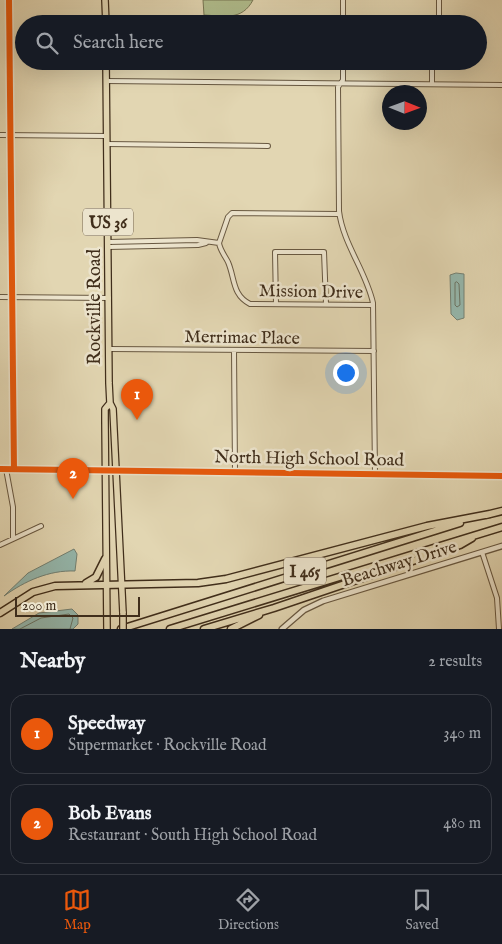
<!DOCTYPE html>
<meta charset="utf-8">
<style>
body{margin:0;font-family:"IM FELL English",serif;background:#242831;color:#f1f3f6}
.compass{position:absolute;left:382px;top:85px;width:45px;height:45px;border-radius:50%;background:#171b24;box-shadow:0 5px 20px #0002;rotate:91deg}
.scale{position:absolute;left:15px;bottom:12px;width:125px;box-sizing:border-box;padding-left:5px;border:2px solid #402e1b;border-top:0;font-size:14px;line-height:18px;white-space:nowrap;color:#402e1b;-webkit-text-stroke:4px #ece4cd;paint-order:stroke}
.you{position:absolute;left:345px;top:372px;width:18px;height:18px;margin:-12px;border:4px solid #fff;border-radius:50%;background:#1a73e8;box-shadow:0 0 0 8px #1a73e833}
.badge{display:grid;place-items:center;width:32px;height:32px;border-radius:50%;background:#ea580c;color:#fff;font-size:16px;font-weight:700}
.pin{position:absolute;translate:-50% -41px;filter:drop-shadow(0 1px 2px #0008)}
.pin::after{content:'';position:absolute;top:26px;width:18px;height:15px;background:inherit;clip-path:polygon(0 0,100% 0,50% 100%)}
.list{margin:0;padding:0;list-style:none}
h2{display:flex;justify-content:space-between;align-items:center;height:65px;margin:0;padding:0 20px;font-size:21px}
h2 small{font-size:16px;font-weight:400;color:#9ea1a6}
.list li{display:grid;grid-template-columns:32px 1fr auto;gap:15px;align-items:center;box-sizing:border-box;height:80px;margin:0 10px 10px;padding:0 10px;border:1px solid #363941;border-radius:15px}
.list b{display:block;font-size:19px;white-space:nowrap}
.list p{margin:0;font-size:16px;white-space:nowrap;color:#9ea1a6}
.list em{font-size:16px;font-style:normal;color:#9ea1a6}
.icon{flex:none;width:28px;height:28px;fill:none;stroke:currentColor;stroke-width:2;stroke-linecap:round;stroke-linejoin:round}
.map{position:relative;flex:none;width:502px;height:629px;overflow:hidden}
.search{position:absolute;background:#171b24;box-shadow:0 5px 20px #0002;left:15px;right:15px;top:15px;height:55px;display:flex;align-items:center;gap:12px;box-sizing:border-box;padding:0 18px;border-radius:28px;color:#9ea1a6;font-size:19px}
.sheet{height:245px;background:#171b24}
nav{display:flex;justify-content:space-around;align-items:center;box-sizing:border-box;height:70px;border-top:1px solid #363941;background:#171b24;font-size:14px;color:#9ea1a6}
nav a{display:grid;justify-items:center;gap:2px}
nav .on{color:#ea580c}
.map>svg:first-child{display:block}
</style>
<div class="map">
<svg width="502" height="629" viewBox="0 0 502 629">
<rect width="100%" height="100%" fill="#e2d6b2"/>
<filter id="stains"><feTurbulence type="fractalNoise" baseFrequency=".004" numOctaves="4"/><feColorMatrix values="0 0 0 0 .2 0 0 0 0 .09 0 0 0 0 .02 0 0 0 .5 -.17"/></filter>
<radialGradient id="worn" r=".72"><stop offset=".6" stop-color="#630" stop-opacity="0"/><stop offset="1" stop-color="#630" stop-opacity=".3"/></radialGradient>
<path fill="#b1be8e" stroke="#787654" d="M203,0H253C242,21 224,16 204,15Z"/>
<path fill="#95b9af" stroke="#738174" d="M456,273L464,274V318L457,320L451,314L450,275Z
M74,549L77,554L75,571C49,570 25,581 4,596L28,573Z
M72,609L78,615V624L73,629H12L39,613Z"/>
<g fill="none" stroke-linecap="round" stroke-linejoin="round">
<path stroke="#6a7465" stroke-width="1" d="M457,282L459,284L460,305L457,307L455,305V283Z
M20,629L41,618L69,614L73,618L70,629"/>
<g stroke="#685841" stroke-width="6">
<path id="minor" d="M9,0L14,469
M343,0V24
M439,24V0
M343,61V80L338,87L339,211C343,244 366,271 373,303L375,474
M106,81L502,85
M432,84V61
M0,135L107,136
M107,144L268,146
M108,242L197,240L219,243
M219,243C220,250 225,256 228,262C235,278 232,295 250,304L373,305
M219,243L228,217L232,213L339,214
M108,247L198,245L206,243
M0,297L109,298
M276,304L275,252H324L326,304
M109,349L374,351
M234,350L235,472
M6,469L13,507V538
M0,545L41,526
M482,552L497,598L499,629"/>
</g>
<g stroke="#685841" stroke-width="7">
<path id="tertiary" d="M0,469L502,476
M282,629L304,610L323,601L502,546"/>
</g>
<g stroke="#402e1b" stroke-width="8">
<path id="primary" d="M105,0L106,24
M106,61L109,383L110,403L113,409L123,613
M107,629L105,421V409L110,403"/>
</g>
<g stroke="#402e1b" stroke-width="9">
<path id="motorway" d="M486,515L502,511
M86,583L96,577L105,559
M0,613L33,592L55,586L198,583L226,579L427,526L490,514
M121,629L460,523
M170,629L502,527
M204,629L274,608L460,545L472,538
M231,629L259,615"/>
</g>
<use href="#minor" stroke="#ece4cd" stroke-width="4"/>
<use href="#tertiary" stroke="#ece4cd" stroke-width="4.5"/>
<use href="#primary" stroke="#e2d6b2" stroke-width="5.5"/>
<use href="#motorway" stroke="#e2d6b2" stroke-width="6"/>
<g stroke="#402e1b" stroke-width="8" stroke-linecap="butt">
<path id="primary-bridge" d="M123,613V629"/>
</g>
<use href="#primary-bridge" stroke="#e2d6b2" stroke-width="5.5"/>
<g stroke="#ece4cd" stroke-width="9">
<path id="cycleway" d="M9,0L14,469
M0,469L502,476"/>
</g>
<use href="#cycleway" stroke="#e8590c" stroke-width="6"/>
</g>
<g text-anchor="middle" stroke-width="5" stroke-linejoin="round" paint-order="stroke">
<g fill="#ece4cd" stroke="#746550" stroke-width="1">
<rect x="83" y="208.5" width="50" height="27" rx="4"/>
<rect x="284" y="557.5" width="42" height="27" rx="4"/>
</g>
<g font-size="16" font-weight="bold" fill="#402e1b">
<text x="108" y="228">US 36</text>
<text x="305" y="577">I 465</text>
</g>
<g font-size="18" fill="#402e1b" stroke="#ece4cd">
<text transform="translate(311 291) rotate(1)" y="6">Mission Drive</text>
<text transform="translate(94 307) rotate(-90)" y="6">Rockville Road</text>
<text transform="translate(242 337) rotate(1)" y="6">Merrimac Place</text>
<text transform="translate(309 458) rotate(1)" y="6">North High School Road</text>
<text transform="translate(399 563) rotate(-17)" y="6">Beachway Drive</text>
</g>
</g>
<rect width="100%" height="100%" filter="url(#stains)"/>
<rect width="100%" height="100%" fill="url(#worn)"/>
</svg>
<svg class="compass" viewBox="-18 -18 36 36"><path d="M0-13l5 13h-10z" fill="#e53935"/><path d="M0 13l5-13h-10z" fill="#9ea1a6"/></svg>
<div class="scale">200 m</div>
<div class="you"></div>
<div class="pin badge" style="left:137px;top:420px">1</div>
<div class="pin badge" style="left:73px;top:499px">2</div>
<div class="search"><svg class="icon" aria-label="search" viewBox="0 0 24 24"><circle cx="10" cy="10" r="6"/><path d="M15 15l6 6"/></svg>Search here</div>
</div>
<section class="sheet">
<h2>Nearby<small>2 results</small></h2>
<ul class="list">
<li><span class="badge">1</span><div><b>Speedway</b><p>Supermarket · Rockville Road</p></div><em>340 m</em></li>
<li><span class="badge">2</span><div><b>Bob Evans</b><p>Restaurant · South High School Road</p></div><em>480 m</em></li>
</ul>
</section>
<nav>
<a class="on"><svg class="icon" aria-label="map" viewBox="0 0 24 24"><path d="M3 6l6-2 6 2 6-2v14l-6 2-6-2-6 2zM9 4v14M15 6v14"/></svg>Map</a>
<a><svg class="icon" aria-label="directions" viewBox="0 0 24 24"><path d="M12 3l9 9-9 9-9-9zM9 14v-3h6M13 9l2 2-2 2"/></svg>Directions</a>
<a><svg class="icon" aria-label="saved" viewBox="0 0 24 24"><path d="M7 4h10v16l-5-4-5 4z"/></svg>Saved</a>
</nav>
